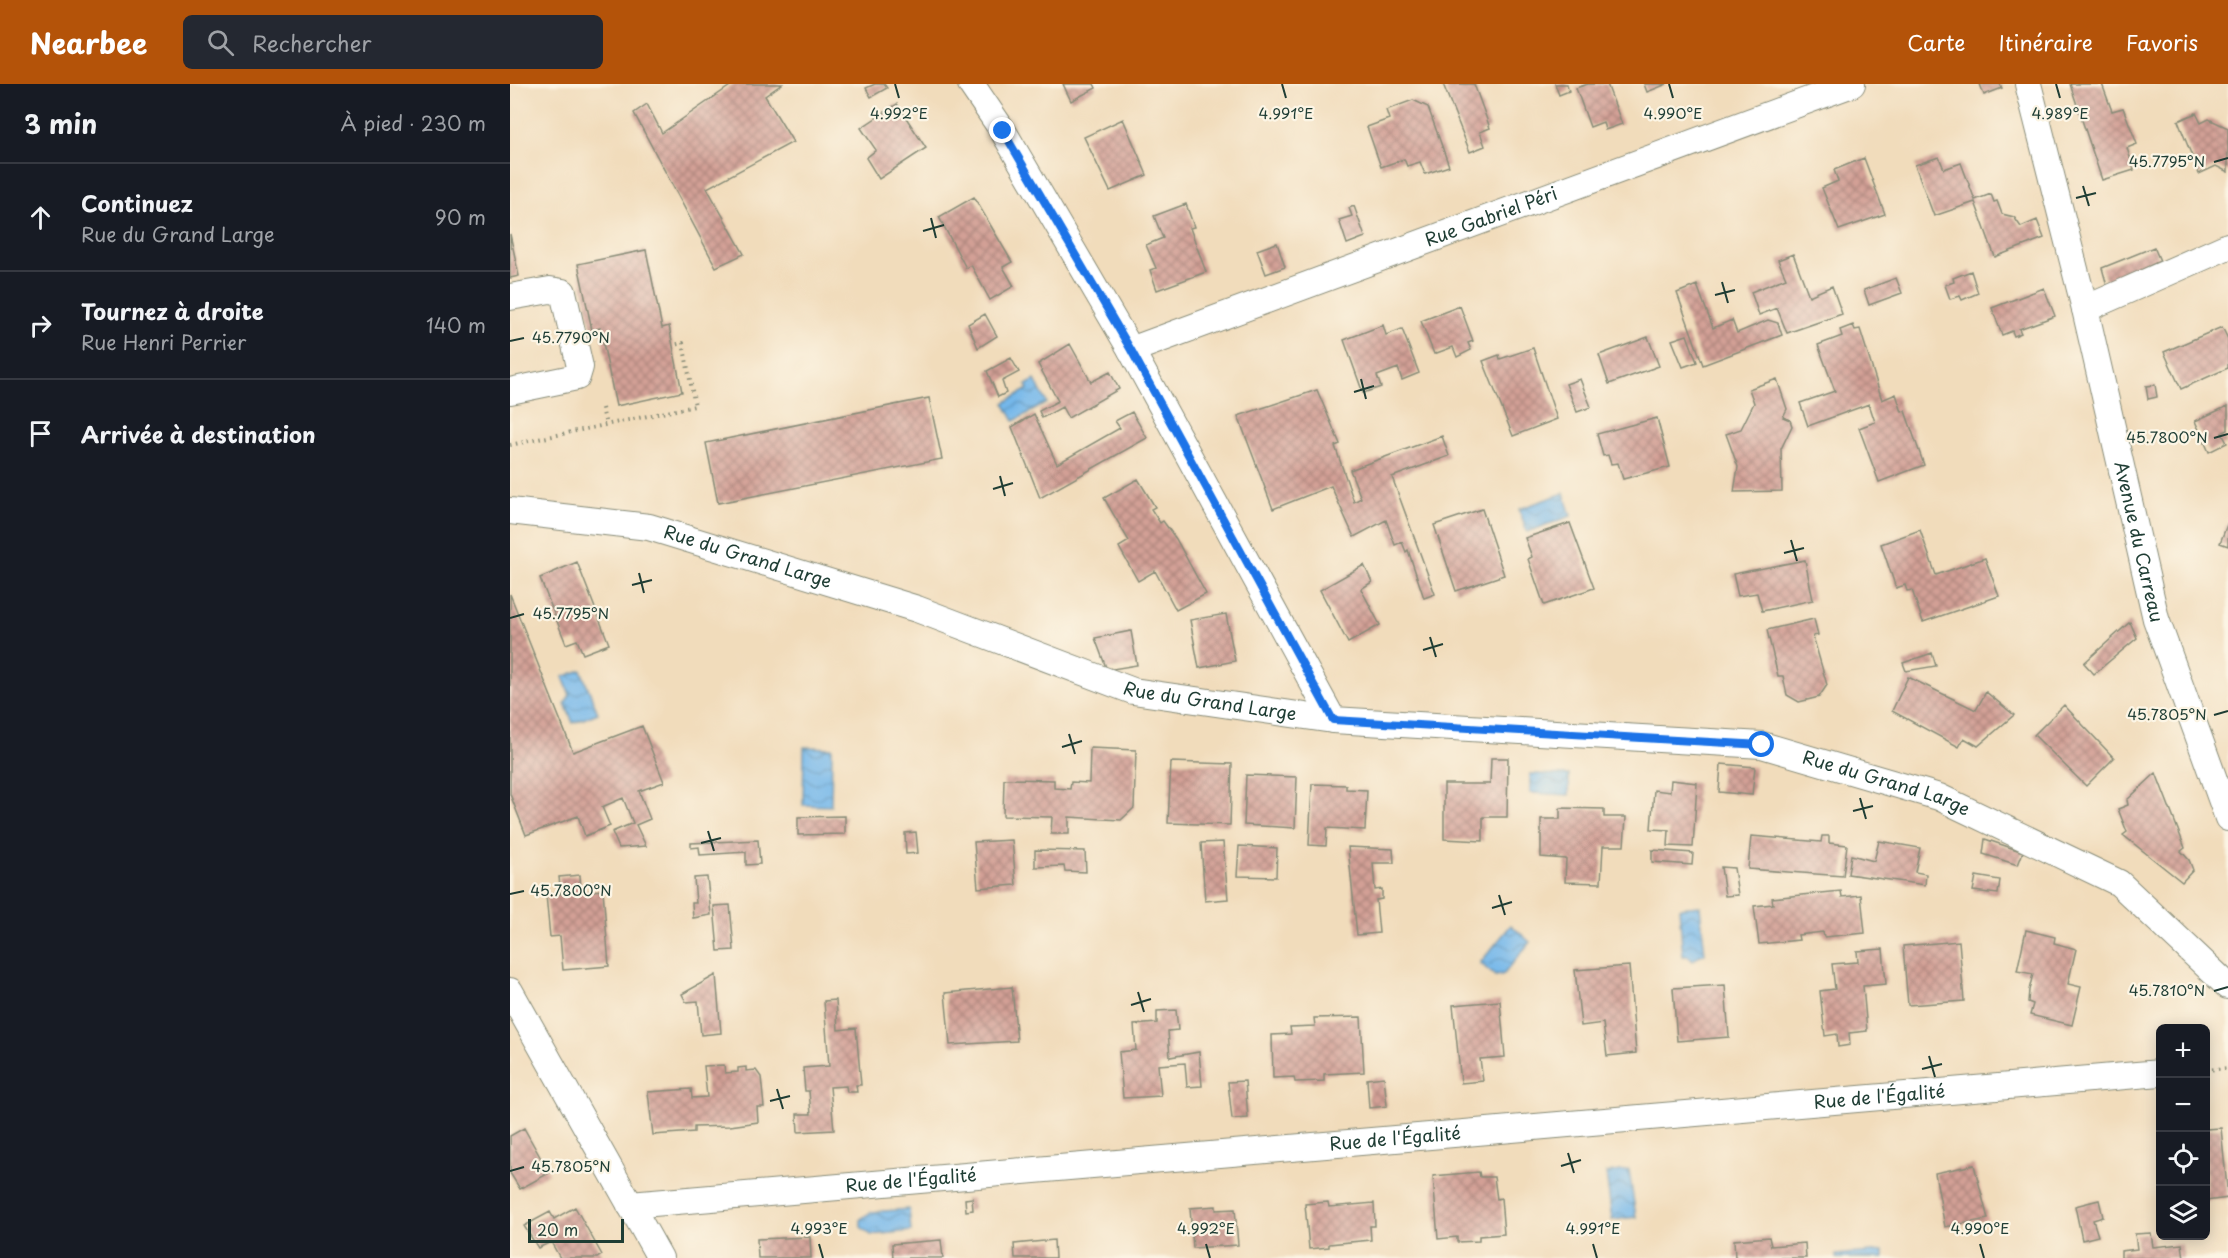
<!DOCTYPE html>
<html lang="fr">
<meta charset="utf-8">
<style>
body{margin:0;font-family:"Playpen Sans",sans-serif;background:#242831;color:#f1f3f6}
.controls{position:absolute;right:18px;bottom:18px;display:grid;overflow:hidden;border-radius:9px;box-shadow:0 3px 15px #0003}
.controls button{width:54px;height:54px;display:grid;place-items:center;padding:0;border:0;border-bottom:2px solid #363941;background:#171b24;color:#f1f3f6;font:30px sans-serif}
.scale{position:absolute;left:18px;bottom:15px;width:96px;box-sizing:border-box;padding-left:6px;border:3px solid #1f3d34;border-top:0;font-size:16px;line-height:21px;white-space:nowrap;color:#1f3d34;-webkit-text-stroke:4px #fcf5e5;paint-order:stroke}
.stop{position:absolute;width:18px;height:18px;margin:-14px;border:4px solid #1a73e8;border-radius:50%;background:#fff}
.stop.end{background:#1a73e8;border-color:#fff;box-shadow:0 2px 6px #0008}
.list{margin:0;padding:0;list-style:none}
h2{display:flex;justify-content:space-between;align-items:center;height:78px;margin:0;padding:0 24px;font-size:26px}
h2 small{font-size:20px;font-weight:400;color:#9ea1a6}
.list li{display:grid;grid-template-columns:39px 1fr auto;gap:18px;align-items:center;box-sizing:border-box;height:108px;padding:0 24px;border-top:2px solid #363941}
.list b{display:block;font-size:22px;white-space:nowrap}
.list p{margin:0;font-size:20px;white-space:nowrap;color:#9ea1a6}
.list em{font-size:20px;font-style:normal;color:#9ea1a6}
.icon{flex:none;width:33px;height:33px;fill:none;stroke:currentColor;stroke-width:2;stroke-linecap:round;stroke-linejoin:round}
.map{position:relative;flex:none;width:1718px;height:1174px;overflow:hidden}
header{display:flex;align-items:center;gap:36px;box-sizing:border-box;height:84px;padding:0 30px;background:#b45309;color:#fff}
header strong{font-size:28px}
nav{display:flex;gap:33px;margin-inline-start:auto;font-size:21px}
.search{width:420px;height:54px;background:#242831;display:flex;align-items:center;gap:15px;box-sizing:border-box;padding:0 21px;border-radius:9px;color:#9ea1a6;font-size:22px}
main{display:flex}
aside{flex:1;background:#171b24}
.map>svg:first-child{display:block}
</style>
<header>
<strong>Nearbee</strong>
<div class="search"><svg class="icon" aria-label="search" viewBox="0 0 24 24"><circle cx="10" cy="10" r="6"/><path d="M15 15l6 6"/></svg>Rechercher</div>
<nav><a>Carte</a><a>Itinéraire</a><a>Favoris</a></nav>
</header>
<main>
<aside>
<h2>3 min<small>À pied · 230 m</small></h2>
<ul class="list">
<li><svg class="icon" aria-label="ahead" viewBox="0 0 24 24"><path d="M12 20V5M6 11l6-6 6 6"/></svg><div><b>Continuez</b><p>Rue du Grand Large</p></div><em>90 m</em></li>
<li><svg class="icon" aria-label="right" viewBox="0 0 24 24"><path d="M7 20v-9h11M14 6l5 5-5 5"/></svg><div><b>Tournez à droite</b><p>Rue Henri Perrier</p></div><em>140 m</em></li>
<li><svg class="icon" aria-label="arrive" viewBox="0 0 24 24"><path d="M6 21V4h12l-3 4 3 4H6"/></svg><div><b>Arrivée à destination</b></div></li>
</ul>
</aside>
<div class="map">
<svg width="1718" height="1174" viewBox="0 0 1718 1174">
<defs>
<pattern id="water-waves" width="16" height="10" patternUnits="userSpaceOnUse" patternTransform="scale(1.5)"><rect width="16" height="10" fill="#75b7ea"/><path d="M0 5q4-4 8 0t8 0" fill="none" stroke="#5f96be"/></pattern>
<pattern id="building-cross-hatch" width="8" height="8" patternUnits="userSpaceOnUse" patternTransform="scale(1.5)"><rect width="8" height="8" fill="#d3a096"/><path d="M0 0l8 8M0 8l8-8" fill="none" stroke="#ab847b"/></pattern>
</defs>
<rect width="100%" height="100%" fill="#fcf5e5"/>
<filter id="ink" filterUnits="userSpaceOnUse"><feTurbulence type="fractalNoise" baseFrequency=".0167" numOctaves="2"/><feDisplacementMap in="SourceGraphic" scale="12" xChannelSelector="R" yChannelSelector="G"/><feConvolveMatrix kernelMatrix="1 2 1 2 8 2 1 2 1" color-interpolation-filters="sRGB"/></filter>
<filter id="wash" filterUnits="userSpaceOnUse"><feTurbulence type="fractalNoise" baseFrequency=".008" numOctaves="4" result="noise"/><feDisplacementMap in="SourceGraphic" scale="24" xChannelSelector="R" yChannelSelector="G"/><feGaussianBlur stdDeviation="1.35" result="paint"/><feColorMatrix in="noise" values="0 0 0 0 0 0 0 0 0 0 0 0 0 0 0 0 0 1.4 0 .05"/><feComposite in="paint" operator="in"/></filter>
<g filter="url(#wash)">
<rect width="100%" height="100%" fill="#f1dcbb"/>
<path fill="url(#water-waves)" stroke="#4a7a8f" stroke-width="1.5" d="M525,296L537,319L504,337L494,319L518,305L516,301Z
M1054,409L1061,432L1017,448L1009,425Z
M71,586L88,629L63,639L55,619L60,611L53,593Z
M294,663L322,664L321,722L293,721Z
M1020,690L1059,691V711L1020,709Z
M1190,822L1195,870L1190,871L1183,877L1178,872H1173L1169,824Z
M1001,841L1020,858L993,891L985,892L970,879Z
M1119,1086L1126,1133L1102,1136L1096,1089Z
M399,1125L401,1147L361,1151L351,1143V1135L361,1128Z
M1374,1167V1174H1326V1171Z"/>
<g id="blocks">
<path fill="url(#building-cross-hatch)" d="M223,0H272L255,12L283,58L197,104L234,170L206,183L124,29L137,20L152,49Z
M365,0H374L377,4L361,13L356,4Z
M553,0H584L586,4L561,17Z
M933,0H964L980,44L970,48L975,62L960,68Z
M1045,0H1057L1059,7L1049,11Z
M1078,0H1097L1112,40L1095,46L1093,38L1080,43L1066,4Z
M1134,0H1157L1137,8Z
M1470,0H1490L1492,4L1474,11Z
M1560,0H1592L1602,27L1613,24L1627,60L1617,64L1624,86L1592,96Z
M903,16L918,23L939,82L915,90L910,78L897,82L894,75L871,83L857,43L879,35L876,26Z
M387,20L416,64L369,95L356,74L366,66L351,44Z
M1686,29L1691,39L1699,35L1718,44V88L1706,82L1689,90L1668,37Z
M613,35L637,91L600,107L574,53Z
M1429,73L1434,85L1451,79L1465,116L1481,110L1484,118L1487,117L1492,130L1504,133L1511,143L1527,136L1534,154L1485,173L1465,118L1424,132L1405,81Z
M1354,74L1375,130L1329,146L1312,104L1328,97L1324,86Z
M464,113L502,178L493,183L504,202L480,216L461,181L456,184L429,133Z
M676,120L684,143L680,144L696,188L647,206L640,186L646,184L636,161L653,154L644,132Z
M844,122L855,153L837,160L829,136L842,132L839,124Z
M0,150L9,192L0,194Z
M767,159L775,183L756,190L747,166Z
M1644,163L1650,177L1597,202L1592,184Z
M136,166L152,244L159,242L172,308L106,322L90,244L82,246L68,180Z
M1283,170L1299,212L1322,202L1332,230L1277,249L1267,224L1249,231L1241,208L1276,194L1268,176Z
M1461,187L1468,209L1452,216L1450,212L1440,215L1435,201L1444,198L1443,194Z
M1386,194L1392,209L1359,221L1354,206Z
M1187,201L1203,244L1222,236L1227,249L1258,236L1268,239L1272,251L1193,281L1167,209Z
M1534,204L1545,232L1509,245L1511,249L1504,252L1502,247L1492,251L1482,224Z
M950,222L963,257L958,259L961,266L947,273L943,263L924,270L911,237Z
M475,230L487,252L468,264L458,240Z
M873,241L876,251L892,245L909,289L892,296L888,284L867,292L871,303L853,309L834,256Z
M1343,241L1345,246L1350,245L1372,316L1386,310L1392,328L1395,327L1414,381L1369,398L1349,344L1365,338L1359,320L1298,342L1290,319L1325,307L1308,261L1332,252L1330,246Z
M1712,243L1718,255V284L1671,305L1654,268Z
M1177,251L1187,278L1173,283L1162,256Z
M1138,253L1149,282L1099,300L1089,271Z
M560,260L581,298L600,288L609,305L558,334L552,323L532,334L529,327L548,317L528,280Z
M1023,264L1047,335L1003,352L973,277L989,271L990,275Z
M501,274L509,288L492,297L496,309L488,313L477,287Z
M1070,295L1081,323L1067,328L1056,300Z
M1267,295L1277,325L1273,333L1280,336L1282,342L1271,365L1272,407L1224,408L1228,383L1216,350L1231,345L1244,319L1239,305Z
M1645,301L1647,313L1638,315L1636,302Z
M807,306L830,360L825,362L844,418L851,414L840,386L932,352L939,372L882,393L925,510L914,514L898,466L896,468L892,458L885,461L876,436L844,453L821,402L763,425L728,332Z
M419,314L432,375L208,419L196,359Z
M1718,322V346L1712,349L1717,359L1699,368L1685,337Z
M622,328L637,354L530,414L502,343L524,330L547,380L610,344L605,337Z
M1147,334L1160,383L1113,395L1108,379L1101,380L1098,371L1093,372L1087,350Z
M628,395L645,423L641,425L650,439L653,437L666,455L696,510L666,526L645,487L628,497L609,463L619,457L594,414Z
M972,425L994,491L946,507L924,441Z
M1718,438V462L1710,459Z
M1060,439L1084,504L1034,521L1018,475L1022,473L1015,454Z
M1410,446L1426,491L1475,474L1489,512L1413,538L1402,506L1397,507L1395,501L1386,504L1371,460Z
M1295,476L1303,516L1252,527L1247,509L1228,512L1223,490Z
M67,478L99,560L73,570L67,556L56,560L30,494Z
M854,481L862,498L851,505L870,541L838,559L810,506Z
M0,510L63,668L132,642L154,698L129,707L140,735L126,741L136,762L109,764L102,748L123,739L113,714L92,723L100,742L75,752L68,732L16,751L0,710Z
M716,530L725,577L689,584L680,536Z
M1304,535L1308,551L1303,552L1317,601L1309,613L1289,618L1277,611L1273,592H1268L1257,546Z
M1620,538L1627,554L1584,590L1574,579Z
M621,547L627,581L597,586L585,554Z
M1422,569L1426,582L1396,587L1393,579Z
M1398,593L1466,626L1476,608L1504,631L1468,662L1454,654L1449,663L1382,627Z
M1554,621L1604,674L1576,702L1524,651Z
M580,664L626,666L624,724L611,736L559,733V750H541L542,733L493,732L494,695L544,696V704L560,705L561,698L579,699Z
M981,674H998L997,733H973V757L934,755V700H980Z
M661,678L722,680L720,741L658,739Z
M1211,680L1245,683L1242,711L1209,708Z
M1646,689L1675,764L1671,767L1679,776L1683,786L1672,798L1613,751L1617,748L1608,725L1618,721L1617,716Z
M736,691L787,693L785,744L734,741Z
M1161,696L1187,699L1183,763L1158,762L1159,746L1141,745L1144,706L1160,708Z
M802,700L836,701V705L857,706L855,746L817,744L816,762L799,761Z
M1050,724L1094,725V733H1116L1114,762H1093L1091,799L1055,798L1056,775L1031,773V735H1050Z
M335,732V750L288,751V733Z
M406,748L408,769L396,770L395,749Z
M1241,752L1311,758L1312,752H1319V759L1337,761L1333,792L1238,785Z
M1475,755L1513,768L1508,781L1473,770Z
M248,756L250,780L236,781V768L190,771L189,763L181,764V759Z
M502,756L506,801L468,804L464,758Z
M1369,757L1410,764L1405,788L1416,790L1415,801L1338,790L1341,771L1364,777Z
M713,758L718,815L695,817L691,759Z
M729,762L767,764L766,793L727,792Z
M838,763L883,765L884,779H863L865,806L872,805V815L866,816L869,849L847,851Z
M525,766L575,767L576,788L555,787L554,782L525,783Z
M1142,766L1183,769L1182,781L1142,778Z
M1211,783L1224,784L1228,811L1215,812Z
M70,791L71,808L93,806L99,882L53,886L50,852L40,853L36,811L51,810L49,793Z
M1466,792L1490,796L1488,810L1463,807Z
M197,793L201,831L183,834L182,819H186L184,794Z
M1331,807L1332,813L1351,811L1355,849L1314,853L1313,848L1288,851L1289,856L1249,860L1244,822L1263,820L1262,814Z
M220,821L224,866L208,867L204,822Z
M1516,846L1545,853L1544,859L1566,865L1558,900L1571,903L1562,941L1520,931L1523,920L1518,918L1519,906L1523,890L1507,887Z
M1449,857L1454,917L1398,921L1393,862Z
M1373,865L1376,900L1353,902L1357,947L1339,949L1340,961L1328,963L1327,950L1315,952L1310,907L1325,905L1322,880L1348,878L1347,867Z
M1119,882L1126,969L1097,972L1093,939L1071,942L1065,886Z
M206,891L211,949L191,951L188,917L176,918L172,910Z
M1215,901L1219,953L1167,957L1163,904Z
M502,903L507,957L440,961L435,909Z
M326,916L328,946L346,944L351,1001H346L347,1008H337L336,1002L320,1003L324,1046L288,1048L287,1030H301L299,1007H295L293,984L319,982L314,917Z
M990,917L995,973L970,975L973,997L951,999L943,921Z
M666,926L668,946L658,947L660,973L689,968L692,1002L677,1003L675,979L648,981L651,1012L613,1014L609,968L626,966L624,941L647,939V927Z
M851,933L854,988L814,990V997L785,998L784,993L763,994L762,951L781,950L780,943L805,942L804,934Z
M214,981L215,989L228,988V984L236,983V987L246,986L251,993L254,1023H247L248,1038L220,1042L184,1043V1048L143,1051L138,1008L181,1005L182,1014L197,1013L194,982Z
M874,993L877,1022L859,1024L857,995Z
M735,997L738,1034L722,1035L718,998Z
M14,1044L39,1089L10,1105L0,1089V1052Z
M1711,1044L1718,1114L1696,1117V1045Z
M1464,1081L1478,1135L1435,1143L1425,1089Z
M969,1088L970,1093H984L987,1115L991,1114L994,1150L969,1152V1157L947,1158V1153L928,1155L923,1092Z
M462,1114L463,1126L456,1127L455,1115Z
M1589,1116L1593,1133L1583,1136L1588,1152L1572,1156L1565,1122Z
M818,1118L819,1123L864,1119L865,1142H860L861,1156L819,1160V1163L799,1165L795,1120Z
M706,1122V1126L725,1125L728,1161L683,1164L680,1124Z
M65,1123L92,1171L87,1174H50L41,1158L28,1164L14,1142L40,1128L44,1135Z
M1641,1149L1643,1163L1672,1160L1674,1174H1611V1167L1627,1165L1625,1150Z
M300,1153L301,1174H248L247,1155Z
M1259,1153L1261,1162L1295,1159L1296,1174H1225L1224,1156Z
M431,1156L433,1174H383L382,1160Z
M544,1156L545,1174H505L504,1160Z"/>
</g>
</g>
<g filter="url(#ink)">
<use href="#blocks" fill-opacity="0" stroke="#888c78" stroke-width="1.5"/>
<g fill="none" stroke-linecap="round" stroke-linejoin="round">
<g stroke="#888c78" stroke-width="28">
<g id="street">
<path d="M461,0L493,47L621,266L823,636"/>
<path id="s1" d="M1518,0L1575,225L1646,535L1718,734"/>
<path d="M0,213L40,206L53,208L70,283L67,293L0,307"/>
<path d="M1575,225L1718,162"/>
<path id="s2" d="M621,266L1342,0"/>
<path id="s3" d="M0,427L139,443L407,525L623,607L823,636L1252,661L1429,713L1609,799L1718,902"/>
<path d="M0,907L150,1174"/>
<path id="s4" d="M120,1121L1650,989"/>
</g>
</g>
<path stroke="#888c78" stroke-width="4" stroke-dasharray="1.5 4.5" stroke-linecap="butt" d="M92,324L96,341
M0,361L185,322L173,259L163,261
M1696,986L1718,984"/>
<use href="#street" stroke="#fff" stroke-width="26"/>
</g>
</g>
<g fill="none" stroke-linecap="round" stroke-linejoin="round" filter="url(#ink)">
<path stroke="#1a73e8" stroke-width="8" d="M493,47L621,266L823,636L1252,661"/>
</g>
<path fill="none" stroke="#1f3d34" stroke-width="2" d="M385,0L389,14M772,0L776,14M1159,0L1163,14M1546,0L1550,14M1704,78L1718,74M1573,102L1579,122M1566,114L1586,109M421,134L426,154M413,147L434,141M1212,198L1218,219M1205,211L1225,206M0,257L14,254M851,295L856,315M844,308L864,302M1704,354L1718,350M490,392L495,412M483,405L503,399M1281,456L1287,477M1274,469L1294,464M129,489L134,509M122,501L142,496M0,534L14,530M920,553L926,573M913,566L933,560M1704,631L1718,627M559,650L565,670M552,663L572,657M1350,714L1356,735M1343,727L1363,722M198,747L204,767M191,759L211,754M0,810L14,807M989,811L995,831M982,824L1002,818M1704,907L1718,903M628,908L634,928M621,921L641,915M1419,972L1425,993M1412,985L1432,980M267,1005L273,1025M260,1017L280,1012M1058,1069L1064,1089M1051,1082L1071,1076M0,1087L14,1083M309,1160L313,1174M696,1160L700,1174M1083,1160L1087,1174M1470,1160L1474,1174"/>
<g text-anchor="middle" stroke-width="4.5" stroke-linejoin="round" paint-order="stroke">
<g font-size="18" fill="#1f3d34" stroke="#fcf5e5">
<text dy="6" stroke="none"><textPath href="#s2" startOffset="384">Rue Gabriel Péri</textPath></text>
<text dy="6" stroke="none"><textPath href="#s1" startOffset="471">Avenue du Carreau</textPath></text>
<text dy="6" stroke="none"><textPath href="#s3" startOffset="243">Rue du Grand Large</textPath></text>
<text dy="6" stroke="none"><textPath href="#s3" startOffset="729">Rue du Grand Large</textPath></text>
<text dy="6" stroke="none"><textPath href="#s3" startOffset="1413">Rue du Grand Large</textPath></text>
<text dy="6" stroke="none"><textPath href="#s4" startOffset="1254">Rue de l'Égalité</textPath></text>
<text dy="6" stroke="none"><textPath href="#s4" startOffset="768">Rue de l'Égalité</textPath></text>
<text dy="6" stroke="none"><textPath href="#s4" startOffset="282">Rue de l'Égalité</textPath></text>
</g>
</g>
<g font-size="15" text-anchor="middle" fill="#1f3d34" stroke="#fcf5e5" stroke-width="4.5" stroke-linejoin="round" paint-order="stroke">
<text x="389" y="35">4.992°E</text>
<text x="776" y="35">4.991°E</text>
<text x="1163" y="35">4.990°E</text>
<text x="1550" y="35">4.989°E</text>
<text x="1657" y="83">45.7795°N</text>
<text x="61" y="259">45.7790°N</text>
<text x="1657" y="359">45.7800°N</text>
<text x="61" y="535">45.7795°N</text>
<text x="1657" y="636">45.7805°N</text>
<text x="61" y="812">45.7800°N</text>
<text x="1657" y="912">45.7810°N</text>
<text x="61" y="1088">45.7805°N</text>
<text x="309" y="1150">4.993°E</text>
<text x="696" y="1150">4.992°E</text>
<text x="1083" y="1150">4.991°E</text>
<text x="1470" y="1150">4.990°E</text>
</g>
</svg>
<div class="controls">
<button>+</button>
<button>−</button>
<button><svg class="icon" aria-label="locate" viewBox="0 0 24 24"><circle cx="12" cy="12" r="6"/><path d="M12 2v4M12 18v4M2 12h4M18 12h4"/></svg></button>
<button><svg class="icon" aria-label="layers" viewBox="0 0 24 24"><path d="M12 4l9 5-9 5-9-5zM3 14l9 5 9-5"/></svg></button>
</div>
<div class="scale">20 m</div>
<div class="stop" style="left:1252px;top:661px"></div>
<div class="stop end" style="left:493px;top:47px"></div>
</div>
</main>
